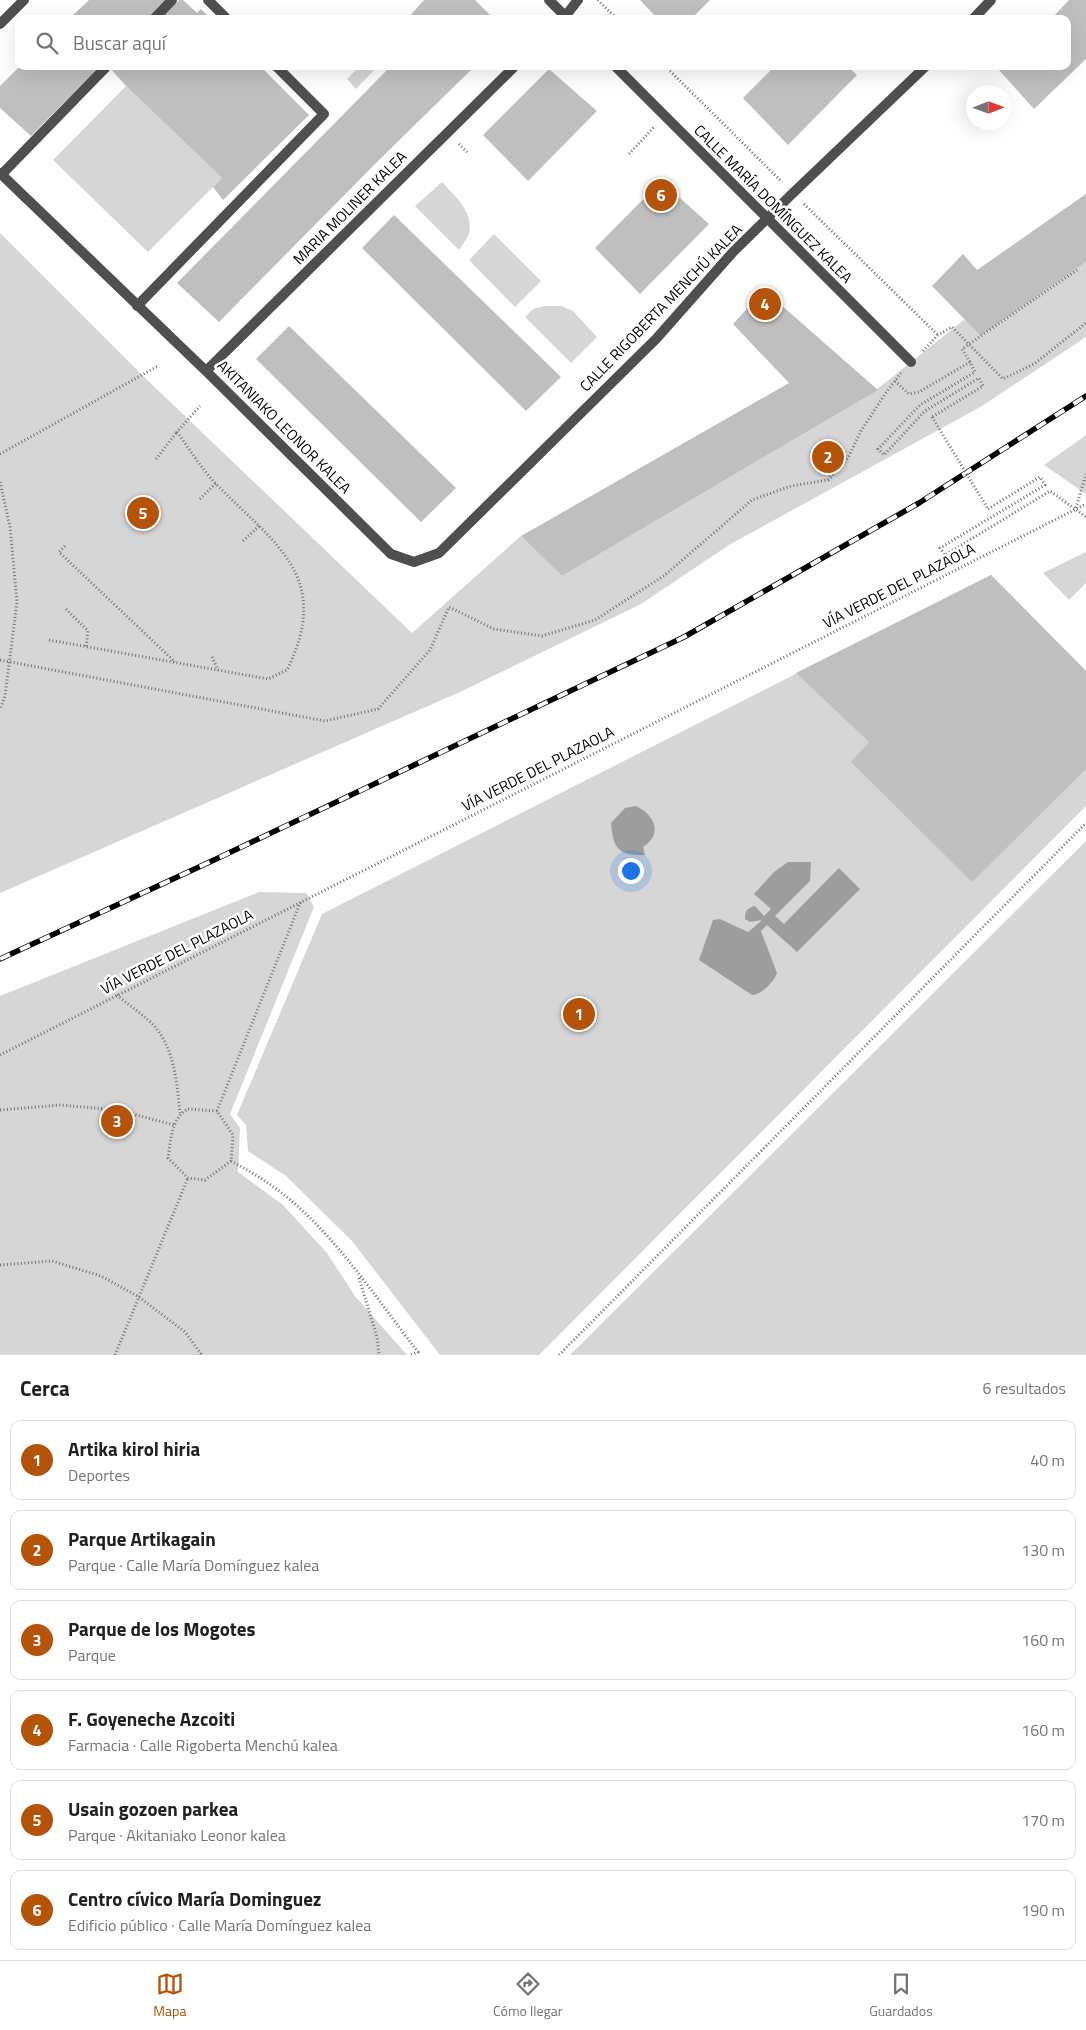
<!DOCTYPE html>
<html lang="es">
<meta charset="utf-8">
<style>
body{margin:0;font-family:"Titillium Web",sans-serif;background:#f2f2f2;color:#202124}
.compass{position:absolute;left:966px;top:85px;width:45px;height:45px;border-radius:50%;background:#fff;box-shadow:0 5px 20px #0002;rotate:89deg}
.you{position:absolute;left:630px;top:870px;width:18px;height:18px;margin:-12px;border:4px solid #fff;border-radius:50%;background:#1a73e8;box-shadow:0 0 0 8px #1a73e833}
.badge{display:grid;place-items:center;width:32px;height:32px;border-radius:50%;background:#b45309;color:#fff;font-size:16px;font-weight:700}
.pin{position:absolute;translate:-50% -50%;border:2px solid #fff;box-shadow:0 1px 5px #0006}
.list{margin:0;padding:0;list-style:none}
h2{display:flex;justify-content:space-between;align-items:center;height:65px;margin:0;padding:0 20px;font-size:21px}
h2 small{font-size:16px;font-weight:400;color:#757577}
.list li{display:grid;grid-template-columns:32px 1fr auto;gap:15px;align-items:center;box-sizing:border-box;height:80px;margin:0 10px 10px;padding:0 10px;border:1px solid #e0e0e0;border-radius:10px}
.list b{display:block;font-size:19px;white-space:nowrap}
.list p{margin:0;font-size:16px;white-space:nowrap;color:#757577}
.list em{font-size:16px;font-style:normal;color:#757577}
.icon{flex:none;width:28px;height:28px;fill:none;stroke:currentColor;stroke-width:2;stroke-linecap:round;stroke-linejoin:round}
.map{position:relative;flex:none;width:1086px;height:1355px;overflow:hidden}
.search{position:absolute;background:#fff;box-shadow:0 5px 20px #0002;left:15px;right:15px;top:15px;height:55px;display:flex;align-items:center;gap:12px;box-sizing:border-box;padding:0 18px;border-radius:10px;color:#757577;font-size:19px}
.sheet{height:605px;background:#fff}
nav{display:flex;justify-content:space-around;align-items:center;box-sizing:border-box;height:70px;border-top:1px solid #e0e0e0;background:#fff;font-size:14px;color:#757577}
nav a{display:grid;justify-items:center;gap:2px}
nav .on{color:#b45309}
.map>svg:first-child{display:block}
</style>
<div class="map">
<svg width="1086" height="1355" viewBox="0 0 1086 1355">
<rect width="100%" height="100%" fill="#fff"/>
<path fill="#d6d6d6" d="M360,66H378L356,89L347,79Z
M126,86L222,178L148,252L53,160Z
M442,182C455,196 474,212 469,233C468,238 462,245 459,250L415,206Z
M0,233L142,375L412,633L521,536L562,576L871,394L965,319L982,336L1086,262V337L982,406L729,545L641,604L460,692L0,893Z
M494,234L541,281L515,307L469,260Z
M545,306H561L573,311L597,337L571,363L525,317L533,309Z
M1086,435V494L1044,465Z
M1086,552V583L1069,600L1043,573Z
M991,575L1086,671V806L539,1355H440L352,1241L286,1176L248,1151L246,1125L237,1115L322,914Z
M1086,841V1355H570Z
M259,892L306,893L314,907L230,1114L240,1128L238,1172L283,1205L327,1253L355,1296L407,1355H0V996Z"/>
<path fill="#9d9d9d" d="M636,806C655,815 663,834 643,847L645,855C618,856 613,848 611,823L625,808Z
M788,862H811L810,881L775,916L784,924L839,868L860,889L797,952L767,925L761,931L777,973C774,982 761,995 752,995L699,960L713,920L720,919L748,932L760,922L761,920L750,922L745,919C745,911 747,908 755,906L764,916L771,909L754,894L774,872Z"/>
<path fill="#bfbfbf" d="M89,0H166L148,19H69Z
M179,0H183L197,13L201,9L211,19H160Z
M424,0H475L494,19H407Z
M640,0H710L691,19H658Z
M1069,0H1086V59L1034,109L999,70L1003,66H1067V19H1051Z
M20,66H100L31,136L0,108V86Z
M114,66H260L309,115L223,200L213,187L222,178L126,86L111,69Z
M391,66H475L377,162L219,322L177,283Z
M775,66H847L857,75L788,145L743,98Z
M549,69L597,111L528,181L483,135Z
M661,181L709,224L640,294L595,248Z
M1086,194V262L981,336L932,286L963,254L977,270Z
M394,215L561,377L526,411L362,248Z
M764,290L878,390L562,576L521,536L789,383L733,324Z
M289,326L456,488L421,522L256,359Z
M991,575L1086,671V769L972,882L851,762L869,742L796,673Z"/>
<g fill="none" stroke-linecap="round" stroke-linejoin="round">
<path stroke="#717171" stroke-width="3" stroke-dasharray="1 2.5" stroke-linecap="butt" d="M598,0L617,19
M665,66L782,182
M459,144L467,152
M629,154L654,127
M804,204L938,335
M923,351L938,335L952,327L1003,379L1034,364L1086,323
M970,362L962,349L1077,270
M895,381L909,394L919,392L970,362L975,372L920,405L878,449L884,455L925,411L979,378L983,386L932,417
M0,454L158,366
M156,459L177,432
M0,482L10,527L17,602L5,696L0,710
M200,499L216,483
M1076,508L1086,474
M988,509L1040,477L1045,485L940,548L945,555L1050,491L1086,517
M243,541L259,526
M65,546L59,552L175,662
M66,609L88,631L86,647
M49,640L268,679L287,670C333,577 276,545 216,484C202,469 190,450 177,432L200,406
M212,657L218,670
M0,660L325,721L378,709L430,650L449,607L494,629L542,636L595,620L665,575L752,500L791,486L828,480L848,458L861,431L885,394L901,373
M117,995C129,1006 146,1016 156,1028C175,1052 177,1084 180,1113
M0,1055L1086,504
M188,1109L217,1111L233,1135L231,1161L205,1180L188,1178L168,1158C171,1140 171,1118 188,1109Z
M0,1110L60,1105L118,1110L174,1125
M217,1111L301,901
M231,1161C253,1173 275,1186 294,1203C342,1245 379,1302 418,1352L410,1355
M0,1265L52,1261L101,1276L139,1297L185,1332L202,1355
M359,1278L377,1337L379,1355
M115,1355L188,1178
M559,1355L1086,823"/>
<path stroke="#4f4f4f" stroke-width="10" d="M208,0L227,19
M154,19L172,0
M2,174L107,66
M137,306L324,114L276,66"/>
<path stroke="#4f4f4f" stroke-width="10" d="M549,0L568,19
M563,19L578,0
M973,19L991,0
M0,24L24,0
M615,66L911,362
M0,173L206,371L391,554L414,562L439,553L656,339L733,252L793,193L926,66
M206,371L515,66"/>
<g stroke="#000" stroke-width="5.5">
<path id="rail" d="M0,959L214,860L684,637L919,503L1086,396"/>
</g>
<use href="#rail" stroke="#fff" stroke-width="4" stroke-dasharray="11" stroke-linecap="butt"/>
<path stroke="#717171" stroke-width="3" stroke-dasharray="1 2.5" stroke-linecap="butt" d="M932,417L988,509"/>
</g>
<g text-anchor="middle" stroke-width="5" stroke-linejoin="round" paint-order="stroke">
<g font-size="15" fill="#000" stroke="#fff">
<text transform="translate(773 204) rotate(45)" y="5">CALLE MARÍA DOMÍNGUEZ KALEA</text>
<text transform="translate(350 208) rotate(-45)" y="5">MARIA MOLINER KALEA</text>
<text transform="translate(661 308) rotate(-46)" y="5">CALLE RIGOBERTA MENCHÚ KALEA</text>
<text transform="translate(284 427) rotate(45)" y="5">AKITANIAKO LEONOR KALEA</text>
<text transform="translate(899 586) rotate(-27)" y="5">VÍA VERDE DEL PLAZAOLA</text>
<text transform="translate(538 769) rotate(-27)" y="5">VÍA VERDE DEL PLAZAOLA</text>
<text transform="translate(177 952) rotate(-27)" y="5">VÍA VERDE DEL PLAZAOLA</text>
</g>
</g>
</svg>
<svg class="compass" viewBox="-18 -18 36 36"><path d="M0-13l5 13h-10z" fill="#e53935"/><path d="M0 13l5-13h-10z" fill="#757577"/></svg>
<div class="you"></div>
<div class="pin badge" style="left:579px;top:1014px">1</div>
<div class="pin badge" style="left:828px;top:457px">2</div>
<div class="pin badge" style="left:117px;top:1121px">3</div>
<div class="pin badge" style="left:765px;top:304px">4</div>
<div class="pin badge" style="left:143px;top:513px">5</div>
<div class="pin badge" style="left:661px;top:195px">6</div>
<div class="search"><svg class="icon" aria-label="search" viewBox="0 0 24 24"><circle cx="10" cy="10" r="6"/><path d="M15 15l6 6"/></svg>Buscar aquí</div>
</div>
<section class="sheet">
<h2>Cerca<small>6 resultados</small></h2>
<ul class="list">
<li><span class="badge">1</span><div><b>Artika kirol hiria</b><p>Deportes</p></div><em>40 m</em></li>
<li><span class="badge">2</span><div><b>Parque Artikagain</b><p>Parque · Calle María Domínguez kalea</p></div><em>130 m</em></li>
<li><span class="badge">3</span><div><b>Parque de los Mogotes</b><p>Parque</p></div><em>160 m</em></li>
<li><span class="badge">4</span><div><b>F. Goyeneche Azcoiti</b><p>Farmacia · Calle Rigoberta Menchú kalea</p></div><em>160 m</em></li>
<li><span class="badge">5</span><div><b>Usain gozoen parkea</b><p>Parque · Akitaniako Leonor kalea</p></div><em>170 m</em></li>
<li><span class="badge">6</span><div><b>Centro cívico María Dominguez</b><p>Edificio público · Calle María Domínguez kalea</p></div><em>190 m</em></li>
</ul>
</section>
<nav>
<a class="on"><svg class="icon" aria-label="map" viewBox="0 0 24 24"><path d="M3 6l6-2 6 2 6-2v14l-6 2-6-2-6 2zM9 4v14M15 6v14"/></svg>Mapa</a>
<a><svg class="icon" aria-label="directions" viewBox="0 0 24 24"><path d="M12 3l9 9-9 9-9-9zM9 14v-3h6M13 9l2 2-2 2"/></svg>Cómo llegar</a>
<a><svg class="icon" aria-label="saved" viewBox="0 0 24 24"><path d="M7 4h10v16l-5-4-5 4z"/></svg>Guardados</a>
</nav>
